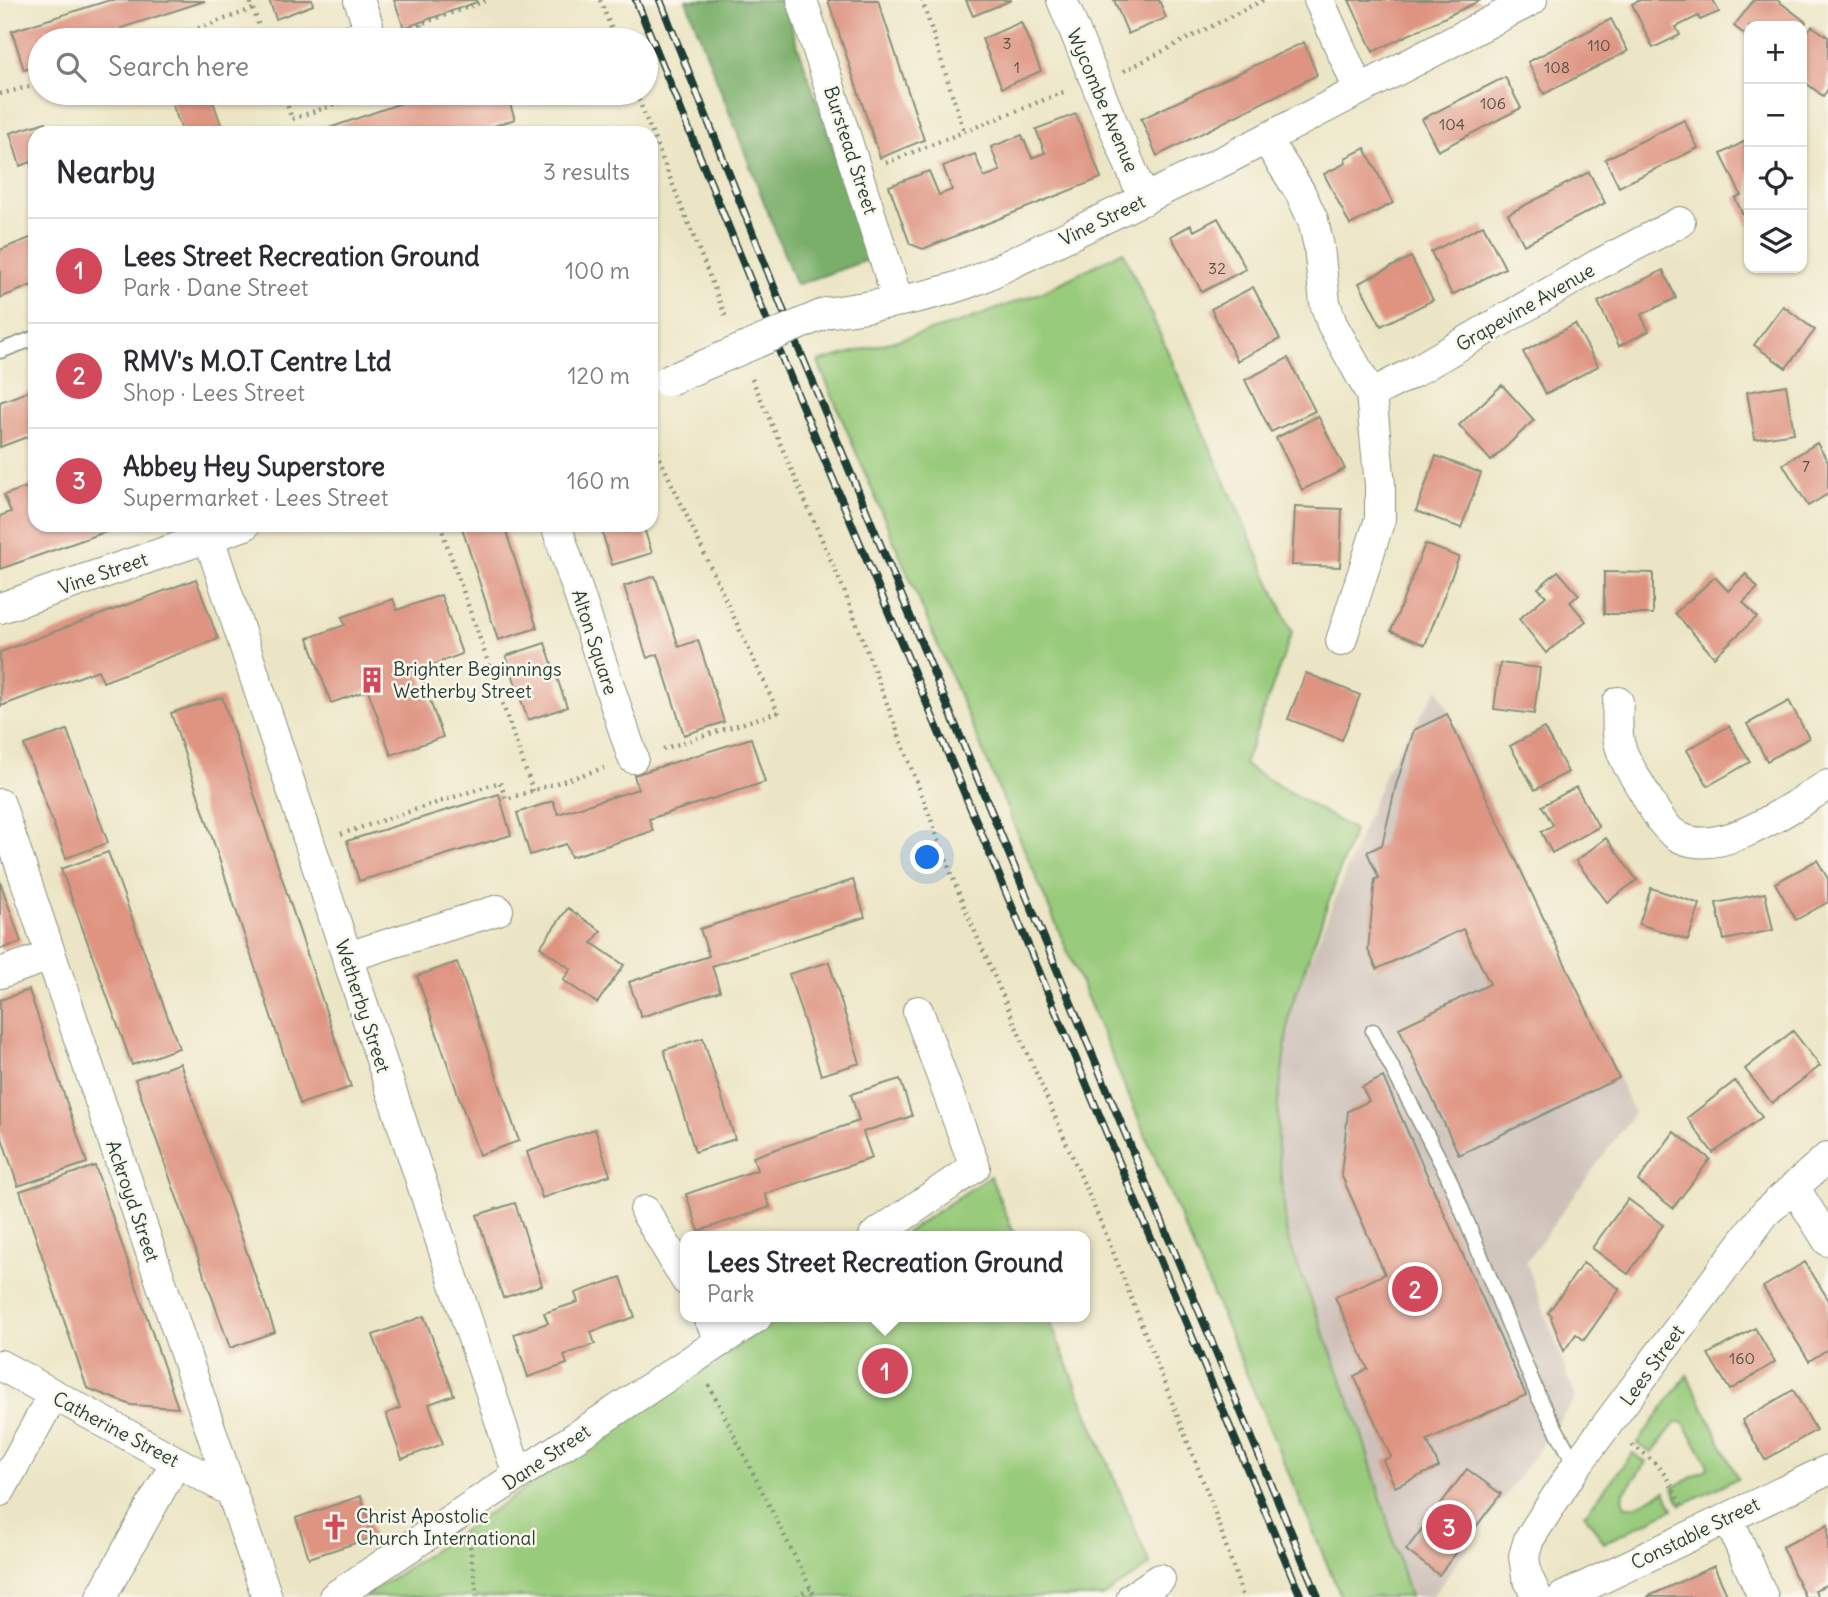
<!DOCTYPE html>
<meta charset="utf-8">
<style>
body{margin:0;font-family:Delius,sans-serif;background:#f7f7f7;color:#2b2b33}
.controls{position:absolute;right:21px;top:21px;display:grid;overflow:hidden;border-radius:14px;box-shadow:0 2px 5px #0004}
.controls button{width:63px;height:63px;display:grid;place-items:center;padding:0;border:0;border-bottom:2px solid #e1e1e2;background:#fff;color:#2b2b33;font:35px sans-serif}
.you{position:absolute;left:928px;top:858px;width:24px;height:24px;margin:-18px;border:5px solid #fff;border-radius:50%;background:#1a73e8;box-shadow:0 0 0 10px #1a73e833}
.badge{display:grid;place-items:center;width:46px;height:46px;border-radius:50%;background:#d1495b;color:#fff;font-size:23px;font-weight:700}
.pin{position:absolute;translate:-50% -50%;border:4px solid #fff;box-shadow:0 2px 7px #0006}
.popup{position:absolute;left:680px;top:1231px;width:410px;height:91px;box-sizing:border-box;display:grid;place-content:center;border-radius:14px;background:#fff;filter:drop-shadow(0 2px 5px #0005);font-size:23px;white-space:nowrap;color:#7c7c81}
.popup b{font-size:26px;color:#2b2b33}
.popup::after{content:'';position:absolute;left:50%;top:100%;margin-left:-14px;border:14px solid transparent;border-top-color:#fff}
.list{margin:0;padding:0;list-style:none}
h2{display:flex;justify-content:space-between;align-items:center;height:91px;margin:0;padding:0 28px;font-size:30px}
h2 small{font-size:23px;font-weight:400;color:#7c7c81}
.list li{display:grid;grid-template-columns:46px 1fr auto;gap:21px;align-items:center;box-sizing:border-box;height:105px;padding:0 28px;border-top:2px solid #e1e1e2}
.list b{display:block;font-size:26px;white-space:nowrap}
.list p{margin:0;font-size:23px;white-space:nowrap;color:#7c7c81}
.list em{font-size:23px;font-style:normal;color:#7c7c81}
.icon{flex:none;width:38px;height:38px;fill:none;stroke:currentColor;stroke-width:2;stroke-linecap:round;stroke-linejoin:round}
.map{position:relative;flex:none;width:1828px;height:1597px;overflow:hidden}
.search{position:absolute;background:#fff;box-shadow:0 2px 5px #0004;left:28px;top:28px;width:630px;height:77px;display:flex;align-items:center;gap:18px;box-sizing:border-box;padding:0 24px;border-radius:38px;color:#7c7c81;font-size:26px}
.panel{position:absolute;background:#fff;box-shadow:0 2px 5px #0004;left:28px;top:126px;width:630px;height:406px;border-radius:21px}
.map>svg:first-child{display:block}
</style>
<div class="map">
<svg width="1828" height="1597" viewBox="0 0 1828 1597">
<rect width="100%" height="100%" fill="#fbf7ec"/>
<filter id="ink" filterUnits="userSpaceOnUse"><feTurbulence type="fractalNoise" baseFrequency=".0143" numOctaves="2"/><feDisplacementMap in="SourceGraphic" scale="14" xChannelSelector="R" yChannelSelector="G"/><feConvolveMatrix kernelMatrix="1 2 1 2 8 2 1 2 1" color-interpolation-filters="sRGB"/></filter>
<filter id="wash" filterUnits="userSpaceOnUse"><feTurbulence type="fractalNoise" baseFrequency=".00686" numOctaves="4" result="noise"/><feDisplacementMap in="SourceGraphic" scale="28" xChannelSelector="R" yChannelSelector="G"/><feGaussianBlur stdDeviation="1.57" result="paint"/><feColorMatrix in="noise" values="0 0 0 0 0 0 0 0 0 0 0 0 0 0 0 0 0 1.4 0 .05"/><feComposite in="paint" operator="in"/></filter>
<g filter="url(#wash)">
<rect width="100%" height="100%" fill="#ece5c5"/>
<path fill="#cec1b9" d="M1438,688L1634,1113L1526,1262L1576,1398L1432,1597H1410L1360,1428L1287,1237L1278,1147V1104L1290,1010L1387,769Z"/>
<path fill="#99cb7b" stroke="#5c8458" stroke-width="2" d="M1123,251L1292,632L1244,765L1354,830L1290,1010L1278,1104V1147L1287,1237L1360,1428L1410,1597H1341L818,362L959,323L1045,291Z
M990,1176L1015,1236H901Z
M781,1317H1048L1150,1565L1102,1597H364Z
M1687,1375L1738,1478L1681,1505L1673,1488L1708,1468L1707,1462L1684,1423L1676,1422L1652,1453L1637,1444Z
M1633,1453L1646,1463L1623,1494L1622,1499L1625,1506H1635L1665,1491L1673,1509L1604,1543L1585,1514Z"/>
<path fill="#7aaf6b" stroke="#4c7650" stroke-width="2" d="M686,0H782L871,259L796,285Z"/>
<g id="blocks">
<path fill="#df9482" d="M110,0L205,1L121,28L125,37L116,40H40V65L24,70L12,31Z
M269,0H312L313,5L276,19Z
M394,0H477V2L404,28Z
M828,0H878L924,140L880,158Z
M966,0H1012L973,16Z
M1114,0H1159L1166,18L1128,34Z
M1349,0H1481L1373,52Z
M1640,0H1713L1719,12L1700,20L1698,16L1676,27L1680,35L1653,48L1632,4Z
M1754,0H1777L1806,22L1803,26H1749V38L1734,26Z
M1611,19L1628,51L1544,94L1528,62Z
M1021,22L1041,71L1002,88L982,39Z
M1812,26L1828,37V89L1823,96L1802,80V39Z
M1304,42L1317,75L1157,156L1141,119Z
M1505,77L1521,108L1438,151L1422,119Z
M168,93H210L224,133H183Z
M430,93H506L515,119L473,133H315Z
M1076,114L1101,178L923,249L910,244L889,186L929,171L939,195L952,190L943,166L975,154L984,177L1000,171L991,147L1022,135L1032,158L1039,155L1045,153L1036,129Z
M1684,120L1698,148L1619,187L1605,159Z
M46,122L49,133H35L34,174L31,162L20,166L10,133Z
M1749,139V228L1735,198L1741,195L1721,154Z
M1365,148L1393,203L1350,225L1324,174L1346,163L1345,158Z
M1589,172L1605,203L1524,245L1508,214Z
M1218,218L1246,269L1202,292L1171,236L1191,225L1194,231Z
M1483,225L1505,268L1452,295L1431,252Z
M35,236V284L0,298V250Z
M1411,257L1433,300L1381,326L1359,283Z
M1663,270L1676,298L1641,315L1649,331L1619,346L1598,302Z
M1253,287L1280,339L1237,361L1211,309Z
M1783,306L1815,330L1786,368L1754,345Z
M1575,324L1598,366L1546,394L1523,352Z
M1288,358L1315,411L1271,432L1245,380Z
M1502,385L1534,420L1491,461L1459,425Z
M1786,385L1794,433L1755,439L1747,392Z
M35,389V434L0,447V402Z
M1318,416L1345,469L1302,490L1276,438Z
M1817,443L1828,462V494L1808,506L1783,464Z
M1436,456L1481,473L1461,528L1416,511Z
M33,485L35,525H125L0,569V516L11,512L4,495Z
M1295,507L1342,509L1340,567L1292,565Z
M461,525H504L537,628L498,640Z
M600,525H643L652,553L612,565Z
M1425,544L1459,557L1425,645L1391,631Z
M1558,571L1579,595L1570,602L1586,621L1546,653L1519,619L1546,596L1538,588Z
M1604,572L1653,573V614H1604Z
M1746,574L1758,588L1743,602L1757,617L1714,657L1675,613L1715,577L1728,591Z
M655,576L679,647L698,640L724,722L684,735L658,654L647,658L624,586Z
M196,579L218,639L103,682L98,670L1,706L0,652Z
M441,595L462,654L419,670L443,737L391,755L368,690L331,703L308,638L345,625L342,617L393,599L397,610Z
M545,643L567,707L528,720L506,656Z
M1500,663L1540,668L1534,714L1494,709Z
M1306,673L1360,695L1342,740L1288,719Z
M222,697L351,1087L300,1104L171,713Z
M1789,701L1809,738L1767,761L1747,724Z
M1447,714L1619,1078L1459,1155L1399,1028L1490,984L1463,929L1377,969L1368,950L1375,879L1379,878L1367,852L1382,845L1396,785L1414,730Z
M1729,726L1750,762L1708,786L1687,750Z
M1544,728L1568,772L1535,790L1510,746Z
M67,730L108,843L66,858L24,745Z
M751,738L765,782L649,819L653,831L571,857L566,844L530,855L517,813L553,801L558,814L638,789L634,775Z
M1576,787L1599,827L1552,853L1541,832L1553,825L1542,806Z
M499,794L511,835L359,881L347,841Z
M1606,838L1637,880L1607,902L1576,861Z
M108,852L179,1048L132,1065L61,869Z
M1817,860L1828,879V902L1796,920L1775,883Z
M853,880L865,917L712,966L720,991L641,1017L629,982L709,956L700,929Z
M0,881L21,942L0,949Z
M1651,888L1700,904L1688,940L1639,924Z
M1765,893L1773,930L1724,940L1716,903Z
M568,908L601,931L592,943L624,965L597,1003L563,980L571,969L540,947Z
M457,962L519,1141L479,1155L417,976Z
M829,962L860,1063L821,1075L789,974Z
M29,990L87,1163L18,1186L0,1132V1000Z
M1793,1031L1820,1066L1772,1103L1745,1069Z
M703,1038L735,1139L695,1152L664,1050Z
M180,1063L275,1332L230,1348L135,1079Z
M1383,1077L1526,1395L1427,1440L1439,1467L1395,1487L1383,1460L1391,1457L1354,1376L1368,1369L1335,1297L1385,1274L1341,1174L1348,1111L1369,1101L1362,1087Z
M900,1079L912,1116L863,1132L872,1158L765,1194L770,1207L699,1231L686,1194L757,1170L753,1157L859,1121L851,1094Z
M1735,1081L1762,1117L1713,1153L1687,1118Z
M595,1129L610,1175L542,1198L527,1152Z
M1674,1132L1710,1159L1673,1208L1638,1181Z
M95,1166L178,1408L131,1405L87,1388L20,1191Z
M1628,1199L1663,1225L1628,1274L1592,1248Z
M515,1203L542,1285L503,1298L477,1215Z
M1805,1262L1828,1299V1349L1809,1361L1763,1287Z
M1583,1263L1620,1289L1584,1340L1576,1334L1564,1351L1551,1318L1552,1316L1548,1313Z
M621,1277L635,1317L591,1332L595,1344L564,1355L567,1364L528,1377L514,1334L548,1323L544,1313L578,1302L575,1293Z
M424,1316L454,1395L429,1404L443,1444L402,1459L386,1414L400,1408L373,1335Z
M1755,1328L1775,1362L1730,1390L1708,1354Z
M1793,1390L1816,1430L1765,1460L1742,1420Z
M1467,1469L1501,1494L1439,1575L1406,1550Z
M361,1496L374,1537L309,1558L296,1518Z
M1828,1525V1584L1815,1590L1818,1597H1805L1782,1547Z
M1714,1566L1728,1597H1647L1673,1585Z"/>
</g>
</g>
<g filter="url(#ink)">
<use href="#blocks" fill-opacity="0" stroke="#86917c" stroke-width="2"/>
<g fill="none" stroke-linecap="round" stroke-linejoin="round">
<g stroke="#86917c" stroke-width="17">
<path id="service" d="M0,351L35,338
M1373,1031L1448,1176L1539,1398L1576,1466"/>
</g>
<g stroke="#86917c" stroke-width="32">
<path id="minor" d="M802,0L898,301
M1062,0L1144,200
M1319,0L1359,90
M349,40L363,34L368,25L359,0
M1266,139L1300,192L1313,220L1319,247L1325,303L1332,324L1371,394L1380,485V519L1341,641
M826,313C878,305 933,298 981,278L1229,158L1532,0
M1371,394L1412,373L1597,265L1680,222
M556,525L633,758
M209,538L518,1475
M0,608L245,525
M1618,702C1615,749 1621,753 1644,792C1653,808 1664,830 1681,838C1724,858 1792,806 1828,785
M0,804L267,1597
M347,957L498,910
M0,973L50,956
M1794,1187L1828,1241
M645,1211L686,1280
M874,1236L975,1167L918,1011
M708,1317L722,1341
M0,1365L232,1492
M0,1491L53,1395
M1728,1518L1763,1597
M101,1597L176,1462
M334,1597L757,1317
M1132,1597L1160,1579
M1537,1597L1527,1576L1524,1556L1529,1539L1576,1466L1765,1213L1828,1157
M1563,1597L1828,1470"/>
</g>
<path stroke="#86917c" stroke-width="4.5" stroke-dasharray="2 5" stroke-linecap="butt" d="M600,0L616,40
M922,0L964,131
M253,9L264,40
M398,32L420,24
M165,40L253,9L250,0
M284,40L319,30
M425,40L420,24L488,0
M1124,71L1263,0
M283,93L292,119L369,93
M636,93L727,320
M0,94L40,84
M886,163L1066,91
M752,379L843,588L963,904L1108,1239L1212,1504L1243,1597
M651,439L778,712L663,749
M440,525L533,791
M341,834L500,782L506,799L604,768
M709,1385L815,1597
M1632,1445C1660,1464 1666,1474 1681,1505
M470,1546L477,1597
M797,1597L810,1588"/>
<use href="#service" stroke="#fff" stroke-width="14"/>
<use href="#minor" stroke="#fff" stroke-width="30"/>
<g stroke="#1f3d34" stroke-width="8">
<path id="rail" d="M636,0L773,336L1301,1597
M660,0L789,325L1318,1597"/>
</g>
<use href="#rail" stroke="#fbf7ec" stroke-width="5" stroke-dasharray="16" stroke-linecap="butt"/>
<g stroke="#86917c" stroke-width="32" stroke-linecap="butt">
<path id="minor-bridge" d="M667,381L826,313"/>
</g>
<use href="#minor-bridge" stroke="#fff" stroke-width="30"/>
</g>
</g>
<defs>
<g id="building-bare" transform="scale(2.1)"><path d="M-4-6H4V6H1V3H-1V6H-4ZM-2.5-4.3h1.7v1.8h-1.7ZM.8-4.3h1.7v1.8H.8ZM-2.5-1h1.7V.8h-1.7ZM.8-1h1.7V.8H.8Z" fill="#d1495b" stroke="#fbf7ec" stroke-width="2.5" paint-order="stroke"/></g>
<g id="church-bare" transform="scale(2.1)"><path d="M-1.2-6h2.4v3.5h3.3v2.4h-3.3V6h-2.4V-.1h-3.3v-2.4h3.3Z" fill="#d1495b" stroke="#fbf7ec" stroke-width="2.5" paint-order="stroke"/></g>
</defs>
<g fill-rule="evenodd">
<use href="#building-bare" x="372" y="680"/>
<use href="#church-bare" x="335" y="1527"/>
</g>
<g text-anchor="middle" stroke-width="5" stroke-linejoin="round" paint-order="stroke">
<g font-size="16" fill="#4f5348">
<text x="1007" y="49">3</text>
<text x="1599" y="51">110</text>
<text x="1017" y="73">1</text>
<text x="1557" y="73">108</text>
<text x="1493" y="109">106</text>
<text x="1452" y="130">104</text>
<text x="1217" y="274">32</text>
<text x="1806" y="472">7</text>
<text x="1742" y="1364">160</text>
</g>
<g font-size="19" fill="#1f3d34" stroke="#fbf7ec">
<text transform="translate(1103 100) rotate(67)" y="7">Wycombe Avenue</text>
<text transform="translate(851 150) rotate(72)" y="7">Burstead Street</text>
<text transform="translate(1102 220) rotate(-26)" y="7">Vine Street</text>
<text transform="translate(1525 307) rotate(-30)" y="7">Grapevine Avenue</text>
<text transform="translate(103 573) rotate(-19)" y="7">Vine Street</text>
<text transform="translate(595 642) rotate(72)" y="7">Alton Square</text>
<text transform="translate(363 1006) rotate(72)" y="7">Wetherby Street</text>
<text transform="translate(133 1201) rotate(71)" y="7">Ackroyd Street</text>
<text transform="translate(1652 1365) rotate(-54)" y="7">Lees Street</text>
<text transform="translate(116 1429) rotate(28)" y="7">Catherine Street</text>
<text transform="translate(546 1457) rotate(-34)" y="7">Dane Street</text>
<text transform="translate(1695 1533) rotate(-26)" y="7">Constable Street</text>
</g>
<g font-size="19" fill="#1f3d34" stroke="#fbf7ec" text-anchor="start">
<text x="393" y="676">Brighter Beginnings<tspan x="393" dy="22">Wetherby Street</tspan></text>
<text x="356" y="1523">Christ Apostolic<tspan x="356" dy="22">Church International</tspan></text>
</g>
</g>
</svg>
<div class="controls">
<button>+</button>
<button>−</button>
<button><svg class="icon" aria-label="locate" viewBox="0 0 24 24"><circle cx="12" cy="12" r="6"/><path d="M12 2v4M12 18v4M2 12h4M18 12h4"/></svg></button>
<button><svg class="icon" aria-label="layers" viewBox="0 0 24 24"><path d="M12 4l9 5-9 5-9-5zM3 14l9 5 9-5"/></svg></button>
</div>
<div class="you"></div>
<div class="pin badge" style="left:885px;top:1371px">1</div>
<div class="popup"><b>Lees Street Recreation Ground</b>Park</div>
<div class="pin badge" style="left:1415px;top:1289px">2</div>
<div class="pin badge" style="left:1449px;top:1527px">3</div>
<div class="search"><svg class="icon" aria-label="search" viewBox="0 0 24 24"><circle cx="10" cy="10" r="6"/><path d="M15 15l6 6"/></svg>Search here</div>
<section class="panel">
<h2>Nearby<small>3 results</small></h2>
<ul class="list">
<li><span class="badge">1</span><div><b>Lees Street Recreation Ground</b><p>Park · Dane Street</p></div><em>100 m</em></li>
<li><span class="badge">2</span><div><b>RMV's M.O.T Centre Ltd</b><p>Shop · Lees Street</p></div><em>120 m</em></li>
<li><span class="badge">3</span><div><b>Abbey Hey Superstore</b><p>Supermarket · Lees Street</p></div><em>160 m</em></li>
</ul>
</section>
</div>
